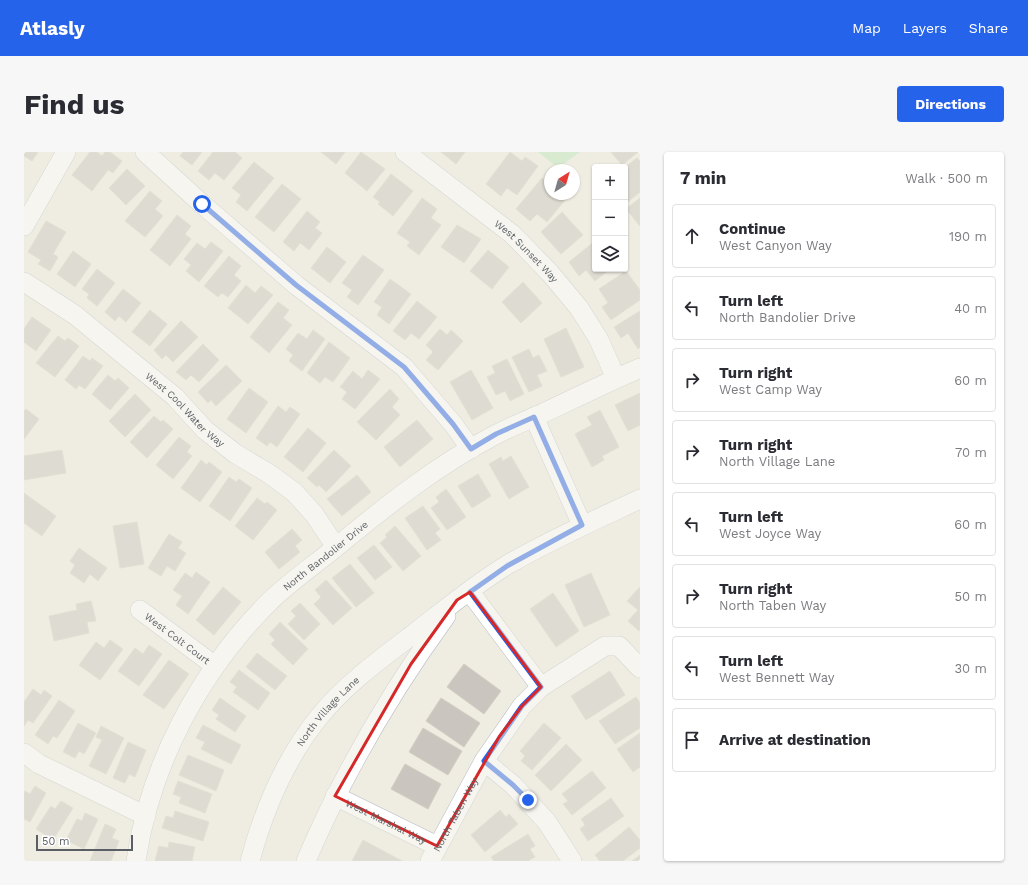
<!DOCTYPE html>
<meta charset="utf-8">
<style>
body{margin:0;font-family:"Work Sans",sans-serif;background:#f7f7f7;color:#2b2b33}
.controls{position:absolute;right:12px;top:12px;display:grid;overflow:hidden;border-radius:4px;box-shadow:0 1px 3px #0004}
.controls button{width:36px;height:36px;display:grid;place-items:center;padding:0;border:0;border-bottom:1px solid #e1e1e2;background:#fff;color:#2b2b33;font:20px sans-serif}
.compass{position:absolute;left:520px;top:12px;width:36px;height:36px;border-radius:50%;background:#fff;box-shadow:0 1px 3px #0004;rotate:37deg}
.scale{position:absolute;left:12px;bottom:10px;width:97px;box-sizing:border-box;padding-left:4px;border:2px solid #5b5f65;border-top:0;font-size:11px;line-height:14px;white-space:nowrap;color:#5b5f65;-webkit-text-stroke:3px #fff;paint-order:stroke}
.stop{position:absolute;width:12px;height:12px;margin:-9px;border:3px solid #2563eb;border-radius:50%;background:#fff}
.stop.end{background:#2563eb;border-color:#fff;box-shadow:0 1px 4px #0008}
.list{margin:0;padding:0;list-style:none}
h2{display:flex;justify-content:space-between;align-items:center;height:52px;margin:0;padding:0 16px;font-size:17px}
h2 small{font-size:13px;font-weight:400;color:#7c7c81}
.list li{display:grid;grid-template-columns:26px 1fr auto;gap:12px;align-items:center;box-sizing:border-box;height:64px;margin:0 8px 8px;padding:0 8px;border:1px solid #e1e1e2;border-radius:4px}
.list b{display:block;font-size:15px;white-space:nowrap}
.list p{margin:0;font-size:13px;white-space:nowrap;color:#7c7c81}
.list em{font-size:13px;font-style:normal;color:#7c7c81}
.icon{flex:none;width:22px;height:22px;fill:none;stroke:currentColor;stroke-width:2;stroke-linecap:round;stroke-linejoin:round}
.map{position:relative;flex:none;width:616px;height:709px;overflow:hidden;border-radius:4px}
header{display:flex;align-items:center;gap:24px;box-sizing:border-box;height:56px;padding:0 20px;background:#2563eb;color:#fff}
header strong{font-size:19px}
nav{display:flex;gap:22px;margin-inline-start:auto;font-size:14px}
.intro{display:flex;align-items:center;justify-content:space-between;box-sizing:border-box;height:96px;padding:0 24px}
h1{margin:0;font-size:28px}
.button{padding:10px 18px;border-radius:4px;background:#2563eb;color:#fff;font-size:14px;font-weight:700}
main{display:flex;gap:24px;padding:0 24px}
aside{flex:1;background:#fff;border-radius:4px;box-shadow:0 1px 3px #0004}
.map>svg:first-child{display:block}
</style>
<header>
<strong>Atlasly</strong>
<nav><a>Map</a><a>Layers</a><a>Share</a></nav>
</header>
<div class="intro"><h1>Find us</h1><a class="button">Directions</a></div>
<main>
<div class="map">
<svg width="616" height="709" viewBox="0 0 616 709">
<rect width="100%" height="100%" fill="#efece2"/>
<path fill="#bde9bc" d="M514,0H556L534,16Z"/>
<path fill="#cac6bf" stroke="#d4cec0" d="M0,0H14L8,9L0,4Z
M66,0H73L78,4L81,0H86L98,9L89,21L84,18L68,39L48,23Z
M159,0H178L168,13L156,4Z
M189,0H211L218,6L200,28L191,21L185,28L174,19Z
M297,0H321L312,12Z
M337,0L361,17L343,39L321,21Z
M417,0H441L432,12Z
M486,0L498,9L501,5L514,14L493,43L483,36L477,44L462,32Z
M587,0H614L598,13Z
M613,6L616,9V40L601,52V15Z
M230,10L250,26L223,59L212,50L217,43L208,36Z
M103,17L121,34L102,53L85,36Z
M367,22L389,39L369,64L354,52L356,50L349,45Z
M518,26L526,32V42H546L523,70L513,62L506,69L492,57Z
M258,32L277,47L250,80L231,65Z
M126,39L138,49L131,57L139,64L121,85L101,69Z
M398,46L413,57L407,66L417,73L395,103L383,94L386,90L373,81Z
M616,46V74L602,57Z
M283,59L296,70L291,76L298,81L285,98L276,91L270,99L259,90Z
M538,60L559,83L537,102L517,80Z
M153,63L167,74L161,82L167,87L146,114L126,98Z
M22,69L42,80L29,102L34,105L26,119L14,112L17,108L4,100Z
M433,73L457,87L440,111L417,95Z
M571,89V117H586L571,129L562,118L555,124L545,110Z
M187,90L199,99L175,130L162,119L167,113L160,107L173,91L181,97Z
M303,95L322,110L306,131L287,116Z
M464,98L485,115L468,137L446,119Z
M49,99L67,112L51,135L33,122Z
M339,103L360,118L334,153L323,145L328,138L318,131Z
M205,104L217,114L210,123L217,129L204,145L198,141L194,145L180,134Z
M73,117L91,131L73,154L63,146L65,142L58,137Z
M602,119L616,138V148L587,168L578,155L584,151L575,137Z
M366,127L387,142L365,172L353,163L358,155L350,150Z
M499,130L518,151L497,171L478,150Z
M222,133L231,141L237,134L249,143L224,172L204,156Z
M99,137L117,151L102,170L95,164L91,169L81,160Z
M393,149L413,165L395,187L387,181L381,188L369,179Z
M254,150L265,158L259,166L268,173L245,201L226,185Z
M126,158L143,172L126,194L108,180Z
M616,159V195L614,197L604,181L597,186L590,175Z
M8,165L27,178L12,199L0,190V177Z
M157,169L174,185L149,210L142,203L138,207L130,198Z
M542,176L560,215L537,225L520,187Z
M416,177L423,183L427,178L439,189L414,218L402,208L409,200L402,193Z
M289,178L301,187L278,219L265,209L269,203L262,197L274,181L283,187Z
M34,184L41,189L44,186L55,194L31,225L12,211Z
M305,190L326,206L309,230L301,225L296,231L283,221Z
M179,192L195,208L175,230L167,223L162,228L152,220Z
M505,197L509,206L515,203L523,219L513,223L518,234L505,240L488,205Z
M59,204L66,209L68,206L79,214L61,237L55,233L52,237L41,228Z
M483,207L500,242L486,249L481,239L472,243L463,225L471,221L468,214Z
M202,213L218,229L192,254L187,248L184,251L174,240Z
M344,218L356,227L331,257L318,247L323,240L316,235L329,219L338,227Z
M447,218L469,256L448,268L426,230Z
M84,223L91,229L94,226L105,236L86,258L68,242Z
M225,236L244,250L222,281L203,267Z
M366,237L375,247L368,255L376,263L352,288L333,270Z
M616,241V273L604,279L591,253Z
M111,242L127,258L101,285L85,269Z
M254,254L262,260L266,255L276,262L253,295L246,290L243,294L232,286Z
M2,257L15,267L0,287V259Z
M576,258L595,295L578,304L580,308L568,315L551,282L568,273L563,265Z
M130,264L137,270L139,268L149,277L123,306L106,290Z
M393,268L409,287L376,315L360,295Z
M284,276L302,291L279,320L260,305Z
M155,285L167,294L163,300L168,304L149,327L132,313Z
M38,298L42,321L0,328V304Z
M310,298L327,314L302,340L295,333L293,335L283,326Z
M487,304L505,335L485,347L465,312L477,305L479,309Z
M177,308L183,313L185,310L198,320L176,350L157,336Z
M454,322L467,344L448,356L434,334Z
M333,323L347,340L318,364L303,347Z
M205,325L212,330L215,327L228,336L206,369L185,354Z
M422,337L442,365L423,378L407,356L415,350L412,345Z
M0,341L32,364L18,384L0,371Z
M233,346L241,352L243,350L253,358L229,388L211,374Z
M399,354L416,377L411,381L417,388L403,398L381,366Z
M113,370L120,412L96,416L89,374Z
M371,374L397,404L379,419L356,391L363,385L361,383Z
M268,377L278,388L271,394L276,400L255,417L241,400Z
M145,382L158,390L154,396L162,401L151,419L143,414L137,424L124,416Z
M350,393L368,415L351,428L333,406Z
M55,396L83,416L74,429L66,422L60,431L46,421L51,413L46,409Z
M326,412L350,441L332,455L308,426Z
M172,420L186,430L164,462L152,453L158,444L149,438L161,421L168,426Z
M567,421L586,463L560,475L541,433Z
M302,428L328,456L309,473L290,452L297,445L291,438Z
M199,435L217,450L190,483L172,468Z
M616,435V477L615,479L604,469L614,458L603,449Z
M529,441L555,479L532,495L506,457Z
M67,449L72,469L63,470L65,481L30,489L25,464L53,458L52,452Z
M276,451L296,472L280,488L264,472L272,464L267,459Z
M256,470L284,497L269,513L247,492L251,488L245,482Z
M86,488L99,497L76,528L55,513L72,490L80,496Z
M125,493L138,502L115,534L94,519L111,496L119,502Z
M233,501L263,524L251,538L222,515Z
M145,508L165,522L140,557L119,543Z
M440,512L477,539L460,562L423,535Z
M215,518L246,541L234,558L209,540L213,535L206,530Z
M586,519L601,543L562,568L547,544Z
M9,537L17,543L20,538L28,544L9,571L4,568L0,574V550Z
M612,545L616,551V576L591,592L575,569Z
M196,546L222,564L211,580L192,567L195,563L188,558Z
M417,546L456,571L440,595L402,569Z
M35,548L51,559L33,586L29,584L24,592L11,583Z
M54,571L72,581L60,602L55,599L51,606L39,600Z
M520,571L537,586L508,618L497,609L501,604L496,599Z
M179,573L217,593L207,612L177,597L181,590L172,586Z
M77,574L100,586L82,622L65,614L78,588L72,585Z
M399,576L438,599L424,623L385,600Z
M616,581V615L609,620L593,597Z
M104,590L122,598L111,625L105,622L101,631L89,626Z
M542,592L558,608L527,639L511,623Z
M164,603L200,618L192,639L155,623Z
M381,612L417,632L404,657L367,637Z
M568,619L582,636L548,663L539,652L544,649L538,642Z
M154,629L188,642L181,661L155,651L157,645L149,642Z
M11,634L22,641L6,670L0,667V641L1,639L6,642Z
M587,646L600,664L564,689L556,677L561,673L557,667Z
M37,649L49,656L29,688L12,677L27,654L31,657Z
M476,658L482,665L485,662L494,672L461,700L447,683Z
M151,659L185,670L179,689L138,676L142,664L149,666Z
M61,661L74,667L60,697L42,688L53,667L58,669Z
M81,672L92,677L88,686L95,689L87,709H66Z
M605,675L616,688V696L599,709H576L571,703Z
M504,682L511,694L506,697L511,705L504,709H470L467,705Z
M339,688L378,709H328Z
M145,690L171,695L168,709H131L135,694L144,696Z
M616,703V709H608Z"/>
<g fill="none" stroke-linecap="round" stroke-linejoin="round">
<g stroke="#b8bbc0" stroke-width="20">
<g id="minor">
<path d="M121,0L178,52L272,133L380,215L429,272L447,297"/>
<path id="s1" d="M381,0L488,82L526,121L555,156L574,186L592,226"/>
<path d="M0,74L42,0"/>
<path id="s2" d="M0,130L51,163L151,245L181,278L212,302L244,321L270,340L290,362L312,395"/>
<path d="M510,265L558,373"/>
<path d="M446,440L517,535"/>
<path id="s3" d="M116,458L191,514"/>
<path d="M0,601L15,612L122,664"/>
<path d="M460,609L489,633L523,670L548,709"/>
<path id="s4" d="M311,644L413,694"/>
<path id="s5" d="M112,709C126,613 175,521 243,452C264,431 289,414 311,396C362,354 413,313 471,283C486,275 501,269 515,263C549,247 582,231 616,216"/>
<path id="s6" d="M226,709C240,657 261,607 295,565C321,533 355,508 388,483C419,459 450,433 483,413C526,388 571,368 616,347"/>
<path d="M282,709C319,622 366,541 422,464"/>
<path id="s7" d="M406,709L460,609L498,554L517,535L581,494H595L616,516"/>
</g>
</g>
<use href="#minor" stroke="#fff" stroke-width="19"/>
</g>
<g fill="none" stroke-linecap="round" stroke-linejoin="round">
<path stroke="#2563eb" stroke-width="5" d="M178,52L272,133L380,215L429,272L447,297L472,282L510,265L558,373L483,414L446,440L517,535L498,554L460,609L489,633L504,648"/>
</g>
<path d="M0 0H616V709H0ZM446,440L517,535L498,554L475,585L413,694L311,644L387,512L433,448Z" fill="#efece2" fill-opacity=".55" fill-rule="evenodd"/>
<path fill="none" stroke="#d62828" stroke-width="3" stroke-linejoin="round" d="M446,440L517,535L498,554L475,585L413,694L311,644L387,512L433,448Z"/>
<g text-anchor="middle" stroke-width="3.5" stroke-linejoin="round" paint-order="stroke">
<g font-size="10" fill="#5b5f65" stroke="#fff">
<text dy="4" stroke="none"><textPath href="#s1" startOffset="157">West Sunset Way</textPath></text>
<text dy="4" stroke="none"><textPath href="#s2" startOffset="206">West Cool Water Way</textPath></text>
<text dy="4" stroke="none"><textPath href="#s5" startOffset="369">North Bandolier Drive</textPath></text>
<text dy="4" stroke="none"><textPath href="#s3" startOffset="47">West Colt Court</textPath></text>
<text dy="4" stroke="none"><textPath href="#s6" startOffset="171">North Village Lane</textPath></text>
<text dy="4" stroke="none"><textPath href="#s7" startOffset="53">North Taben Way</textPath></text>
<text dy="4" stroke="none"><textPath href="#s4" startOffset="57">West Marshal Way</textPath></text>
</g>
</g>
</svg>
<div class="controls">
<button>+</button>
<button>−</button>
<button><svg class="icon" aria-label="layers" viewBox="0 0 24 24"><path d="M12 4l9 5-9 5-9-5zM3 14l9 5 9-5"/></svg></button>
</div>
<svg class="compass" viewBox="-18 -18 36 36"><path d="M0-13l5 13h-10z" fill="#e53935"/><path d="M0 13l5-13h-10z" fill="#7c7c81"/></svg>
<div class="scale">50 m</div>
<div class="stop" style="left:178px;top:52px"></div>
<div class="stop end" style="left:504px;top:648px"></div>
</div>
<aside>
<h2>7 min<small>Walk · 500 m</small></h2>
<ul class="list">
<li><svg class="icon" aria-label="ahead" viewBox="0 0 24 24"><path d="M12 20V5M6 11l6-6 6 6"/></svg><div><b>Continue</b><p>West Canyon Way</p></div><em>190 m</em></li>
<li><svg class="icon" aria-label="left" viewBox="0 0 24 24"><path d="M17 20v-9H6M10 6l-5 5 5 5"/></svg><div><b>Turn left</b><p>North Bandolier Drive</p></div><em>40 m</em></li>
<li><svg class="icon" aria-label="right" viewBox="0 0 24 24"><path d="M7 20v-9h11M14 6l5 5-5 5"/></svg><div><b>Turn right</b><p>West Camp Way</p></div><em>60 m</em></li>
<li><svg class="icon" aria-label="right" viewBox="0 0 24 24"><path d="M7 20v-9h11M14 6l5 5-5 5"/></svg><div><b>Turn right</b><p>North Village Lane</p></div><em>70 m</em></li>
<li><svg class="icon" aria-label="left" viewBox="0 0 24 24"><path d="M17 20v-9H6M10 6l-5 5 5 5"/></svg><div><b>Turn left</b><p>West Joyce Way</p></div><em>60 m</em></li>
<li><svg class="icon" aria-label="right" viewBox="0 0 24 24"><path d="M7 20v-9h11M14 6l5 5-5 5"/></svg><div><b>Turn right</b><p>North Taben Way</p></div><em>50 m</em></li>
<li><svg class="icon" aria-label="left" viewBox="0 0 24 24"><path d="M17 20v-9H6M10 6l-5 5 5 5"/></svg><div><b>Turn left</b><p>West Bennett Way</p></div><em>30 m</em></li>
<li><svg class="icon" aria-label="arrive" viewBox="0 0 24 24"><path d="M6 21V4h12l-3 4 3 4H6"/></svg><div><b>Arrive at destination</b></div></li>
</ul>
</aside>
</main>
